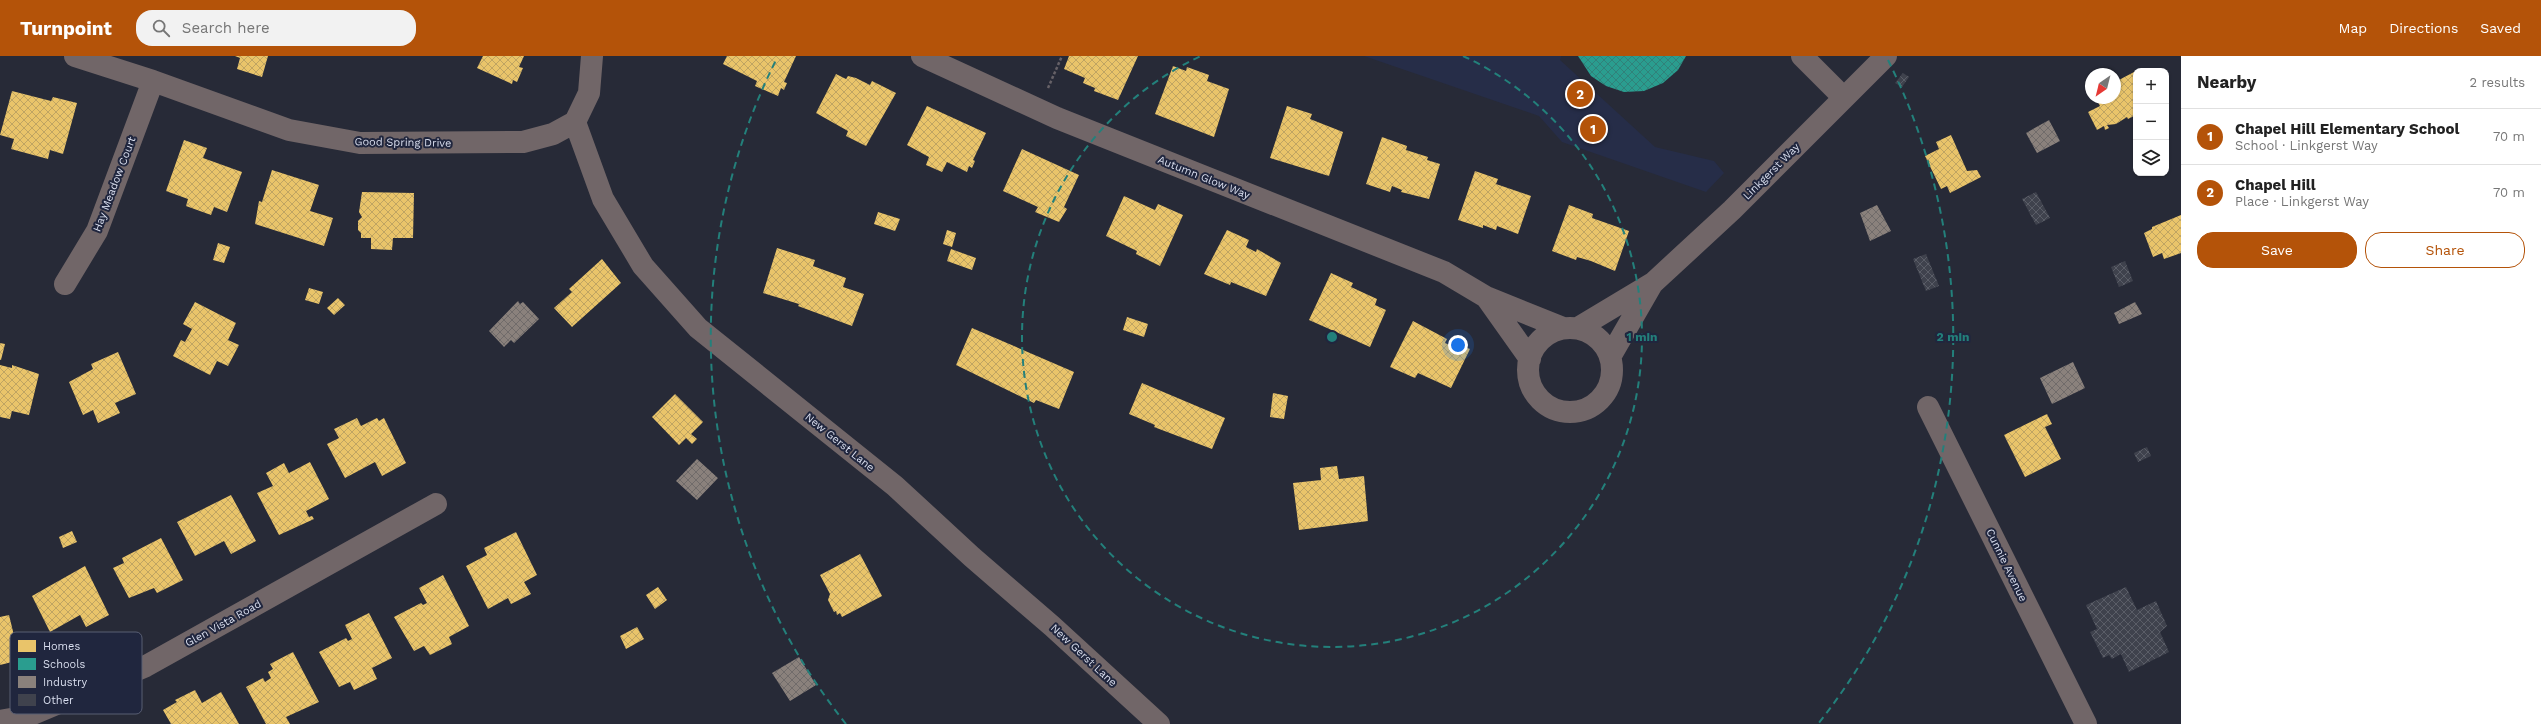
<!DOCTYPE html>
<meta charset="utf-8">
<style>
body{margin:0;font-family:"Work Sans",sans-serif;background:#f2f2f2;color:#222}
.controls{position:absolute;right:12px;top:12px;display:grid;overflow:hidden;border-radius:8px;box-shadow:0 1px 3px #0004}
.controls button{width:36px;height:36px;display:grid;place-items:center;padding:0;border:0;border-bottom:1px solid #e0e0e0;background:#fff;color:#222;font:20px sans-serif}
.compass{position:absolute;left:2085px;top:12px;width:36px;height:36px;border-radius:50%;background:#fff;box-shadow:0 1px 3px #0004;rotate:215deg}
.you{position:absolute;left:1458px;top:289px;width:14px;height:14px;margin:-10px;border:3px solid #fff;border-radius:50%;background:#1a73e8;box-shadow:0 0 0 6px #1a73e833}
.badge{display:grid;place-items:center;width:26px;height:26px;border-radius:50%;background:#b45309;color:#fff;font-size:13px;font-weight:700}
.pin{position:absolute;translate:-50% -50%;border:2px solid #fff;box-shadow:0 1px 4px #0006}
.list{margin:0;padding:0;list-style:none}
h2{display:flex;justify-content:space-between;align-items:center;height:52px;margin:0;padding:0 16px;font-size:17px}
h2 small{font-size:13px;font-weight:400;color:#767676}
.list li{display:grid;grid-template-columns:26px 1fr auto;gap:12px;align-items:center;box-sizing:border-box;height:56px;padding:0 16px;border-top:1px solid #e0e0e0}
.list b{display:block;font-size:15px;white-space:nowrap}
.list p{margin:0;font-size:13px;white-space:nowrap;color:#767676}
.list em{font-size:13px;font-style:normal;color:#767676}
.actions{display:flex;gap:8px;padding:12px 16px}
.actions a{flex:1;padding:9px 0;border:1px solid #b45309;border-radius:16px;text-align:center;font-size:14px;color:#b45309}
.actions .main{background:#b45309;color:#fff}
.icon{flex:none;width:22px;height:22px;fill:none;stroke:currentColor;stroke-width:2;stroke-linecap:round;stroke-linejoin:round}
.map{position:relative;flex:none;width:2181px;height:668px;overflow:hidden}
header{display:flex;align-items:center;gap:24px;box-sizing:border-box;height:56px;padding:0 20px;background:#b45309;color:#fff}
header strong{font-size:19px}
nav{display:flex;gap:22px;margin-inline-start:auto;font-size:14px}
.search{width:280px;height:36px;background:#f2f2f2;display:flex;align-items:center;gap:10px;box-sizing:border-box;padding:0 14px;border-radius:16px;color:#767676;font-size:15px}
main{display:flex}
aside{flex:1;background:#fff}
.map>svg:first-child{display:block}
</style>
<header>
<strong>Turnpoint</strong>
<div class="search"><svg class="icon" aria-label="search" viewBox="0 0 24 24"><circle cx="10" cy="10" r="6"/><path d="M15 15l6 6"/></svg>Search here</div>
<nav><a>Map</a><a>Directions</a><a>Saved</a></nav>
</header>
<main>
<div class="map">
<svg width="2181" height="668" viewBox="0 0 2181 668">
<defs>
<pattern id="homes-cross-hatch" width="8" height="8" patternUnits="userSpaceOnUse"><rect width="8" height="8" fill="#e9c46a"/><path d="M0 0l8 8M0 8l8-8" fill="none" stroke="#bfa462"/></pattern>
<pattern id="schools-cross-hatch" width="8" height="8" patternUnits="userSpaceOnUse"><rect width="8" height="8" fill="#2a9d8f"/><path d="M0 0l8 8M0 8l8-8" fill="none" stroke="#31827a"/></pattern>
<pattern id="industry-cross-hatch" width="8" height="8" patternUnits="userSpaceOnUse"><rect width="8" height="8" fill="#8a817c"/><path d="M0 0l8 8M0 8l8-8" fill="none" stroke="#706b6a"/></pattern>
<pattern id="building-cross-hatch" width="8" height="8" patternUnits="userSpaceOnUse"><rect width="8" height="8" fill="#3f424d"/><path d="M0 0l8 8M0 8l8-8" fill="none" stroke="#5a5d67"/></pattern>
</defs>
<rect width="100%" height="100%" fill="#272a37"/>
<path fill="#262d48" d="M1364,0H1561L1560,4L1655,91L1714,105L1724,117L1706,136L1562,86L1539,60Z"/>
<path fill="url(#homes-cross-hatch)" d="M235,0H268L262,21L237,13L240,2Z
M483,0H524L519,11L523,12L517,26L513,24L512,28L477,12Z
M727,0H796L784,26L787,27L784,34L781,32L778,40L755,30L757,25L723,8Z
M1069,0H1138L1118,44L1094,35L1095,32L1083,27L1085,22L1064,13Z
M1173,10L1186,15L1187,11L1209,19L1207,25L1229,33L1214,81L1155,58Z
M2136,15V59L2128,63L2127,61L2116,68L2107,69L2109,72L2105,74L2104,70L2097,74L2088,56L2100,50L2096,42H2115V26Z
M836,18L846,23L848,20L856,22L870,29L872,25L896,37L866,90L846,80L848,75L816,57Z
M12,35L51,45L53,41L77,47L63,98L50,94L48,103L11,93L14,83L0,79Z
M927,50L986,77L973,104L975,105L972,112L969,110L967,116L947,106L942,116L926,109L929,101L907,89Z
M1287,50L1312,58L1310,63L1343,76L1329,120L1270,102Z
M1951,79L1967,115L1977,114L1981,121L1950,137L1947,130L1941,133L1925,100L1939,93L1936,86Z
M1382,81L1407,90L1406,94L1428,101L1427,104L1440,108L1429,143L1401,136L1402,134L1392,130L1390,136L1366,128Z
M184,84L207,92L203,102L242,116L227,156L214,151L211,159L186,150L188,143L166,135Z
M1022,93L1079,119L1064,151L1067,153L1059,166L1035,156L1038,151L1003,135Z
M272,114L319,129L310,155L333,162L324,190L255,168L259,145L262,146Z
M1475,115L1498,123L1496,128L1531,140L1518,178L1497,170L1496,174L1483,169V172L1458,164Z
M362,136L414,137L413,182H393L392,194L371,193V182H361V177L358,174V165L362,161L359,156Z
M1124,140L1155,154L1158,148L1183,159L1160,210L1136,198L1137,195L1106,180Z
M1569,149L1593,158L1592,162L1629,175L1615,215L1591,205L1577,201L1576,204L1552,195Z
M878,156L900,163L895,175L874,168Z
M2181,159V197L2164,203L2162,197L2153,201L2144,177L2152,173V171Z
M947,174L956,177L952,191L943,188Z
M1227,174L1249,184L1246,191L1256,196L1257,193L1281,207L1266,240L1231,226L1230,229L1204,218Z
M218,187L230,191L224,207L213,204Z
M777,192L815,204L813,210L846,222L843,231L864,238L852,270L798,250L799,248L763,237Z
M951,193L976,202L972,214L947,205Z
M602,203L621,227L572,271L554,252L572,236L569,233Z
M1331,217L1353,227L1351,231L1377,243L1375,249L1386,254L1370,291L1309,264Z
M309,232L323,236L319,248L305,244Z
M338,242L345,249L334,259L327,252Z
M195,246L236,267L228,284L239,289L228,310L217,305L210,319L173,300L181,284L185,286L192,273L183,268Z
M1127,261L1148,268L1144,281L1123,274Z
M1413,265L1447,283L1445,287L1452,290L1454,286L1470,293L1451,332L1418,317L1415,322L1390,311Z
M972,272L1074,316L1059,353L1036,344L1034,347L956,309Z
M0,287L5,288L1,304H0Z
M118,296L136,338L115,347L120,357L98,367L93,354L83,359L69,326L93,313L91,308Z
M0,309L12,312V309L39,318L29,359L12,355L10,363L0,361Z
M1142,327L1225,362L1212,393L1154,371L1155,369L1129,358Z
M1273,337L1288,340L1284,363L1270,361Z
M675,338L703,366L691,378L697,383L692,388L686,382L679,389L652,361Z
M2047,358L2052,368L2045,371L2061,403L2025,421L2004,379Z
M357,362L361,370L377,362L379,365L384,362L406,407L382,420L375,406L345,422L327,388L339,382L334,373Z
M310,406L329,443L306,455L309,461L312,460L314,463L279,479L257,437L273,430L266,417L284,407L289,417Z
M1337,410L1339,423L1364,420L1368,465L1299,474L1293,427L1321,424L1320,412Z
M231,439L256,485L231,498L224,485L195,500L177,466Z
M72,475L77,486L63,492L59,481Z
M516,476L537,519L524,526L531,538L511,548L508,542L488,553L466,510L487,499L484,492Z
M161,482L183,524L157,537L154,532L129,542L113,512L124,507L122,502Z
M860,498L882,540L842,561L840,557L837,559L836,555L834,556L828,544L830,538L820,519Z
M85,510L109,559L86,571L80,559L50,576L32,540Z
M443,519L469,570L449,581L452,588L430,599L424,590L414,595L394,561L421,547L423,549L427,547L419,532Z
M658,531L667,544L655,553L646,539Z
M369,557L392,602L372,612L377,623L354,634L350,626L339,631L319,596L346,582L348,585L352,583L345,569Z
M9,559L20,604L0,609V561Z
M637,571L644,583L626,593L620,580Z
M293,596L319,646L286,661L290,668H266L246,631L263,622L265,626L271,622L268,616L273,613L270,608Z
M195,634L202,647L221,636L239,668H171L163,654L177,646L175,644Z"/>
<path fill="url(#schools-cross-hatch)" d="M1578,0H1686L1678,14L1663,27L1644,35L1624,36L1606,30L1591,20Z"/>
<path fill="url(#industry-cross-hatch)" d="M2049,64L2060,85L2037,97L2026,77Z
M1877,149L1891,175L1870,185L1860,157Z
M518,245L520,248L523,246L539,263L514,287L511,284L504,291L489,275Z
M2135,246L2142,258L2119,268L2114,257Z
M2073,306L2085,332L2052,348L2040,322Z
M697,403L718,422L697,444L676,425Z
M799,601L816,629L790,645L772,617Z"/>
<path fill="url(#building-cross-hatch)" d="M1903,17L1909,21L1902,31L1895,27Z
M2036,136L2050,162L2036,169L2022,143Z
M1926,198L1939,230L1926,235L1913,203Z
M2125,205L2133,225L2119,231L2111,211Z
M2147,391L2151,400L2138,406L2134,397Z
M2126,531L2137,554L2156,545L2167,570L2160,576L2169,596L2129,616L2121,598L2112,603L2109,599L2103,602L2090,576L2097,573L2086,549Z"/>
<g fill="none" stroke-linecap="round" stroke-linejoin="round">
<path stroke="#666167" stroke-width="2.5" stroke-dasharray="3 2" stroke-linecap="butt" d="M1048,32L1062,0"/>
<path stroke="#716668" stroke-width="22" d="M75,0L153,25L289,74L360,87L523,86L553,78L575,66L589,37L592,0
M922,0L1057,62L1444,216L1486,241L1563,272
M1802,0L1844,42
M575,66L603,143L643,210L698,272L895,430L972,501L1052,570L1159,668
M65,228L97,175L153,25
M1486,241L1530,303
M1578,272L1653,227L1732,154L1886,0
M1528 314a42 42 0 1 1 84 0a42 42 0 1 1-84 0Z
M1610,301L1652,228
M1928,351L2086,668
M0,665L28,660L146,610L436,448"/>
</g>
<g fill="none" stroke="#23807b" stroke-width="2" stroke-dasharray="7 5">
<path d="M1463 0A310 310 0 1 1 1201 0"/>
<path d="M846 668A621 621 0 0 1 776 4M1888 4A621 621 0 0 1 1818 668"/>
</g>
<g text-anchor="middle" stroke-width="4" stroke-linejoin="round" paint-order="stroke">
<g font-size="11" fill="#dadfef" stroke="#20263e">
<text transform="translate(403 86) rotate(1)" y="4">Good Spring Drive</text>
<text transform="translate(1771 115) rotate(-45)" y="4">Linkgerst Way</text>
<text transform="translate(1204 121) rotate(22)" y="4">Autumn Glow Way</text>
<text transform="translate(114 128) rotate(-69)" y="4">Hay Meadow Court</text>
<text transform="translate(840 386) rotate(39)" y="4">New Gerst Lane</text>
<text transform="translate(2007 509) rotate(64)" y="4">Cunnie Avenue</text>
<text transform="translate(223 567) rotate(-29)" y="4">Glen Vista Road</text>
<text transform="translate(1084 599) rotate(43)" y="4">New Gerst Lane</text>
</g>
</g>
<rect x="10" y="576" width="132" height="82" rx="6" fill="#20263e" stroke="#585e73" stroke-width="1"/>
<rect x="18" y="584" width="18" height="12" fill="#e9c46a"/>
<rect x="18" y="602" width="18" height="12" fill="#2a9d8f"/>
<rect x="18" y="620" width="18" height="12" fill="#8a817c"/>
<rect x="18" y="638" width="18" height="12" fill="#3f424d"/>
<g font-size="11" fill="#dadfef">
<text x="43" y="594">Homes</text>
<text x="43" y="612">Schools</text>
<text x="43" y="630">Industry</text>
<text x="43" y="648">Other</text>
</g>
<circle cx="1332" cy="281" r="6" fill="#23807b" stroke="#20263e" stroke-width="2"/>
<g font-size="12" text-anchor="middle" font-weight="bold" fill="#23807b" stroke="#20263e" stroke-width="4" stroke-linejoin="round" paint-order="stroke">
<text x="1642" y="285">1 min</text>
<text x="1953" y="285">2 min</text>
</g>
</svg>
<div class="controls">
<button>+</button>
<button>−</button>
<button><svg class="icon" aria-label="layers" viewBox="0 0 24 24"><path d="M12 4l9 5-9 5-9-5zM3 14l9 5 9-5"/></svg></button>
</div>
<svg class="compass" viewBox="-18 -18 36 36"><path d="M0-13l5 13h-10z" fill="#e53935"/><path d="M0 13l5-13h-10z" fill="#767676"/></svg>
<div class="you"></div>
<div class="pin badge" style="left:1593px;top:73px">1</div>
<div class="pin badge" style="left:1580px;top:38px">2</div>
</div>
<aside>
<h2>Nearby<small>2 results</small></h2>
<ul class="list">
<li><span class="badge">1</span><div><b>Chapel Hill Elementary School</b><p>School · Linkgerst Way</p></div><em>70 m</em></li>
<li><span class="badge">2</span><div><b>Chapel Hill</b><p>Place · Linkgerst Way</p></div><em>70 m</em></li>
</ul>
<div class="actions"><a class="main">Save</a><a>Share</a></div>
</aside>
</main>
